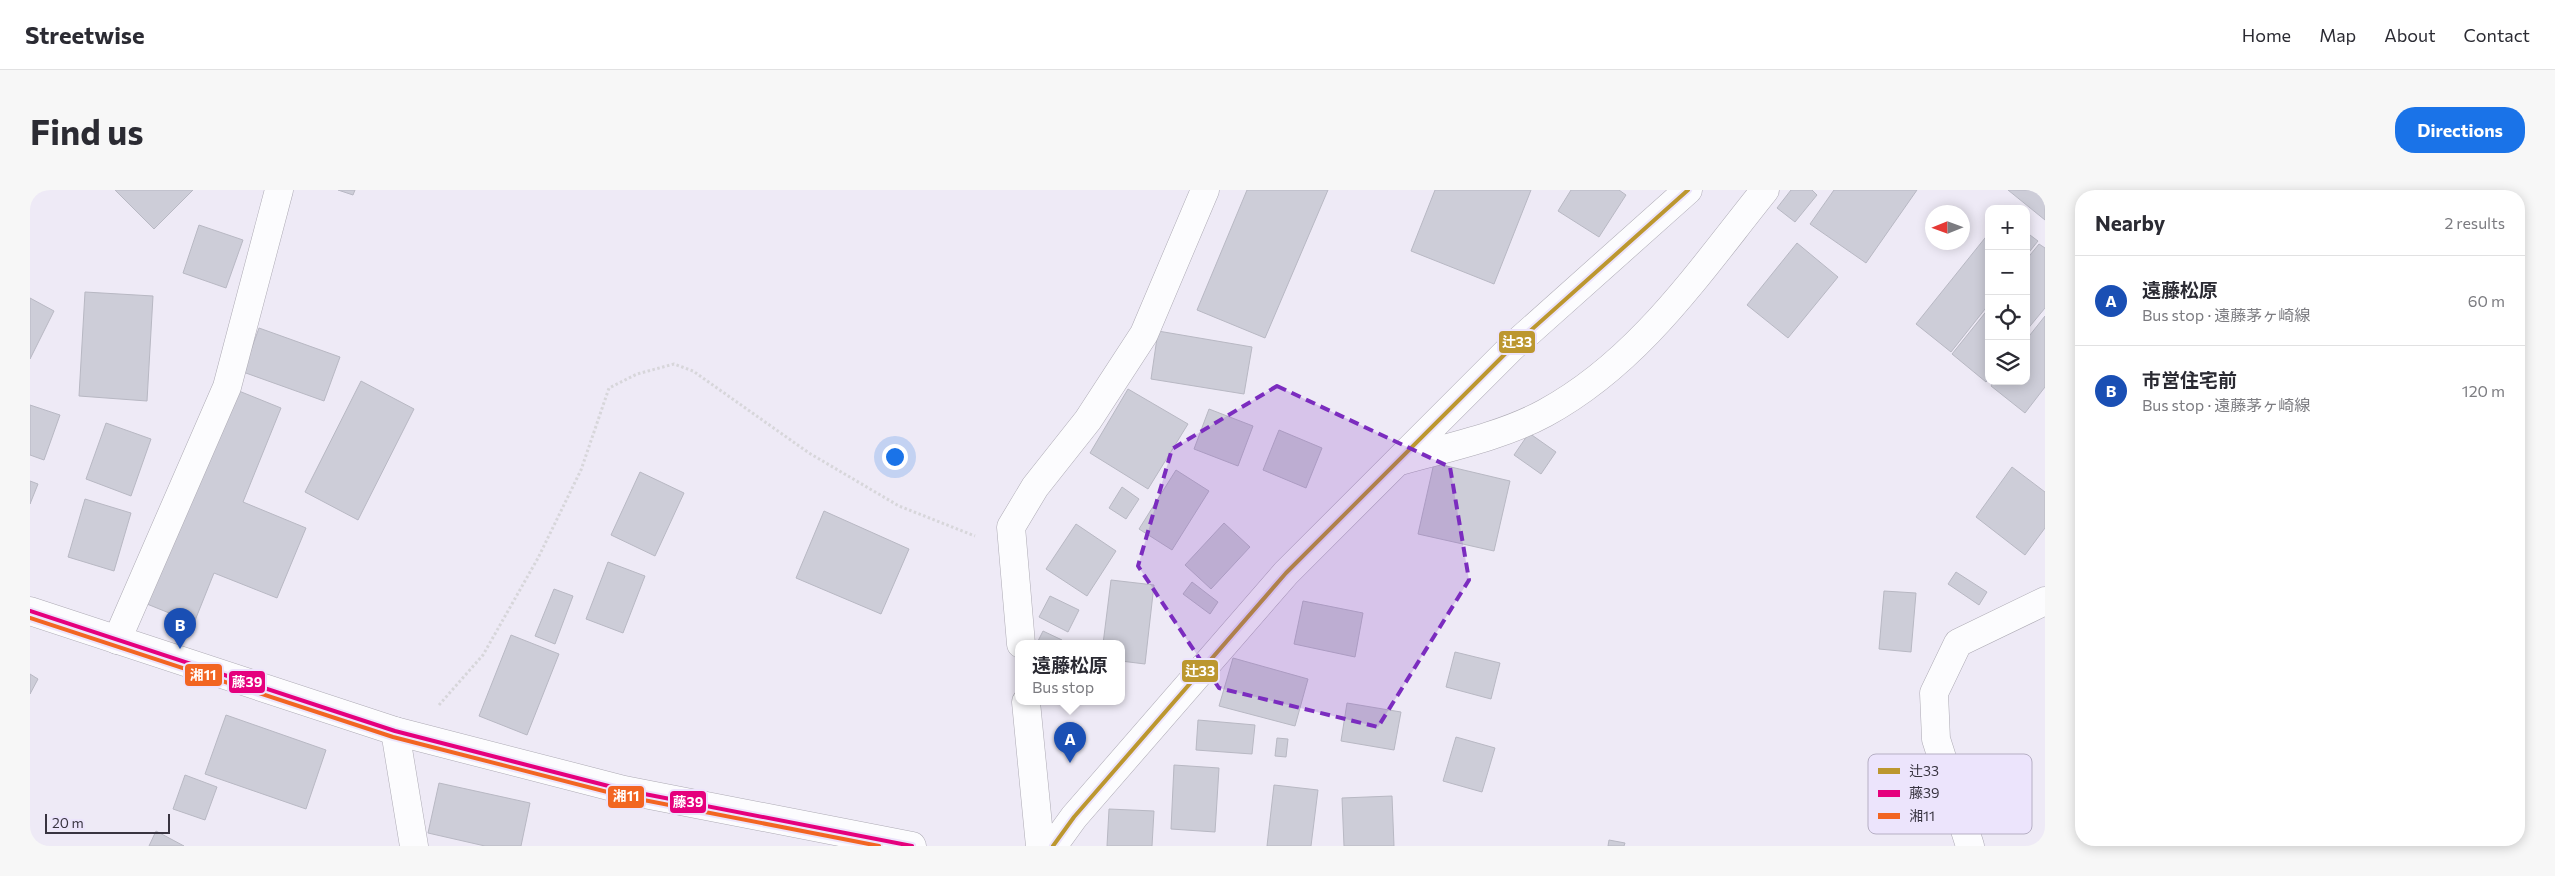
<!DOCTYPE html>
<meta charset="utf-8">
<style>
body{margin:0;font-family:Commissioner,"Noto Sans JP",sans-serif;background:#f7f7f7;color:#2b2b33}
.controls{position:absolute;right:15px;top:15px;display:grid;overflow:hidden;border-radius:10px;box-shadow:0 2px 12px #0003}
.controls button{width:45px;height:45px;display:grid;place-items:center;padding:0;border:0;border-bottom:1px solid #e1e1e2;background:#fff;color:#2b2b33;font:25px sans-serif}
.compass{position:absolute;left:1895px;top:15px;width:45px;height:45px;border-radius:50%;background:#fff;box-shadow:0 2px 12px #0003;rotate:269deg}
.scale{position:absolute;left:15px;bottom:12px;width:125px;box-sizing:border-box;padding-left:5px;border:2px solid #383440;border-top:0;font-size:14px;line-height:18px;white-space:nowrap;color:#383440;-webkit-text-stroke:4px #ece4fc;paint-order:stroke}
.you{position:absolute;left:864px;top:266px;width:18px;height:18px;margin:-12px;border:4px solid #fff;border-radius:50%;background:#1a73e8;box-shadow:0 0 0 8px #1a73e833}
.badge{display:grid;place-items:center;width:32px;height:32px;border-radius:50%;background:#1a73e8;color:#fff;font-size:16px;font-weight:700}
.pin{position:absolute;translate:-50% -41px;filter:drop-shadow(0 1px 2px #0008)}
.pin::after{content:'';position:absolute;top:26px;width:18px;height:15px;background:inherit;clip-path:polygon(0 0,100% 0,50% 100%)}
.popup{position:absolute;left:985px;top:450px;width:110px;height:65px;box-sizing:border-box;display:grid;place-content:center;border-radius:10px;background:#fff;filter:drop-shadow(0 1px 4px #0005);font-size:16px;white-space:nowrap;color:#7c7c81}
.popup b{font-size:19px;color:#2b2b33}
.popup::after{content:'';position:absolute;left:50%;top:100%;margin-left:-10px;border:10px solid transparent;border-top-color:#fff}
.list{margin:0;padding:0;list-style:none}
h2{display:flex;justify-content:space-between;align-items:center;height:65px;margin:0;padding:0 20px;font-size:21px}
h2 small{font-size:16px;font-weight:400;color:#7c7c81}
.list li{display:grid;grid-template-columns:32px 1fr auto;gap:15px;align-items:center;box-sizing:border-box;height:90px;padding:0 20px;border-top:1px solid #e1e1e2}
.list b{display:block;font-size:19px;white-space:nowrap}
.list p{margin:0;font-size:16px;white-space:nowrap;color:#7c7c81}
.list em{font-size:16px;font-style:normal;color:#7c7c81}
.icon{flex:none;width:28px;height:28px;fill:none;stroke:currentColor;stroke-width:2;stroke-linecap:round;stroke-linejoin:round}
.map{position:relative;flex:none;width:2015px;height:656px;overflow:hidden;border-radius:20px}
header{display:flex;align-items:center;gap:30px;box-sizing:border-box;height:70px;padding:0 25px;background:#fff;border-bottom:1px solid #e1e1e2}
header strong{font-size:24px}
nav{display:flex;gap:28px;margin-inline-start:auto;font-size:18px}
.intro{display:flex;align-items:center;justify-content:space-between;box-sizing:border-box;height:120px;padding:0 30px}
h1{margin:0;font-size:35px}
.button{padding:12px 22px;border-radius:20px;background:#1a73e8;color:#fff;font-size:18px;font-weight:700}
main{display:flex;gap:30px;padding:0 30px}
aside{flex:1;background:#fff;border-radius:20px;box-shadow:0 2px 12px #0003}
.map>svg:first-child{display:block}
</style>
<header>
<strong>Streetwise</strong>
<nav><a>Home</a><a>Map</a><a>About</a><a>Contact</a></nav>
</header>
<div class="intro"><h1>Find us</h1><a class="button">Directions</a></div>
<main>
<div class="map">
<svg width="2015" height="656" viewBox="0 0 2015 656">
<rect width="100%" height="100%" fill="#eeeaf6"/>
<path fill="#cdcdd8" stroke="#b8b8c3" d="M85,0H163L124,39Z
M308,0H325L323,5Z
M1217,0H1298L1235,148L1167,120Z
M1405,0H1501L1464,94L1381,61Z
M1541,0H1589L1596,5L1569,47L1528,21Z
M1761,0H1782L1787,5L1765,32L1747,18Z
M1804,0H1887L1836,73L1780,34Z
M1978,0H2015V30Z
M169,35L213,50L196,98L153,83Z
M1996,42L2008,51L1996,66Z
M1959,43V114L1921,162L1886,134Z
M1767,53L1808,87L1758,148L1717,115Z
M2009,54L2015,58V118L1996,141V70Z
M55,102L123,106L117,211L49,206Z
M0,108L24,121L0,169Z
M1959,118V189L1956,192L1922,164Z
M2015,126V197L1995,223L1961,196L1964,191H1996V150Z
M229,138L310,167L294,211L213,182Z
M1128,141L1222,157L1214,204L1121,189Z
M331,191L384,219L328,330L275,302Z
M204,199L251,218L213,312L276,338L247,408L184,383L164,433L117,414Z
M1098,199L1158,234L1118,299L1060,263Z
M0,215L30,225L14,270L0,265Z
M1179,219L1223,236L1208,276L1164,259Z
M76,233L121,249L101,306L56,289Z
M1249,240L1292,258L1276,298L1233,280Z
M1499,243L1526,262L1511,284L1484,265Z
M1404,273L1480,291L1464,361L1388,344Z
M1982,277L2015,302V338L1995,365L1946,327Z
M1146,280L1179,301L1142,360L1109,339Z
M610,282L654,303L625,366L581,345Z
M0,291L8,294L0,314Z
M1092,297L1109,309L1096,329L1079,318Z
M55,309L101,323L84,381L38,367Z
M794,321L879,359L851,424L766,388Z
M1194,333L1220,357L1181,399L1155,375Z
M1046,334L1086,361L1057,406L1016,379Z
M578,372L615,386L593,443L556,429Z
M1926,382L1957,402L1949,415L1918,394Z
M1081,390L1124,395L1115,474L1091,471V454H1073Z
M1162,392L1188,412L1180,424L1153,404Z
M524,399L543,406L525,454L505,446Z
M1854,401L1886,403L1881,462L1849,459Z
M1020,406L1049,420L1038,442L1009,427Z
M1273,411L1333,423L1325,467L1264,454Z
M1013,441L1032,450L1030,454L1007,453Z
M481,445L529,464L497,545L449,526Z
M1425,462L1470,473L1461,509L1416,497Z
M1203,468L1278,489L1265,536L1189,516Z
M0,484L8,489L0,504Z
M1317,513L1371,522L1364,560L1311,551Z
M196,525L296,560L276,619L175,584Z
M1168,530L1225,535L1222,564L1166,560Z
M1426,547L1465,558L1452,602L1413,591Z
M1247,548L1258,549L1256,567L1245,566Z
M1144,575L1189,578L1185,642L1141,639Z
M155,585L187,597L175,630L143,619Z
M409,593L500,613L491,656H455L398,643Z
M1244,595L1288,600L1281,656H1237Z
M1362,606L1364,656H1314L1312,608Z
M1079,619L1124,621L1122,656H1077Z
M126,641L154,656H119Z
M1579,650L1595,653L1594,656H1578Z"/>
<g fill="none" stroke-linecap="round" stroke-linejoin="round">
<g stroke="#adaab4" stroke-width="29">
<path id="minor" d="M1370,271C1416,258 1473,246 1515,223C1609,172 1669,82 1735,0
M87,450L197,197L249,0
M991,454L981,337L1005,297L1058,230L1114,144L1175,0
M996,512L1010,656
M365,541L384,656
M1023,656L1044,627L1256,383L1481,158L1658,0
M1940,656L1906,549L1904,503L1928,453L2015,411"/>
</g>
<g stroke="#adaab4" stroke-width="29">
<path id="major" d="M0,421L365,541L594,600L882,656"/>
</g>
<path stroke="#d7d6da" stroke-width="3" stroke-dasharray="2.5 2.5" stroke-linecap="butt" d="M409,515L453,465L508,368L551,280L579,198L607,184L644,174L663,181L779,263L869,316L945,346"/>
<use href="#minor" stroke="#fcfcfe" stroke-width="28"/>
<use href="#major" stroke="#fcfcfe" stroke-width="28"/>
<g stroke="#ece4fc" stroke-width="8">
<path id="bus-1" d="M1023,656L1044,627L1256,383L1481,158L1658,0"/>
</g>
<g stroke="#ece4fc" stroke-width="8">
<path id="bus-2" d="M0,421L365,541L594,600L882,656"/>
</g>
<g stroke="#ece4fc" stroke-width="8">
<path id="bus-3" d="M0,428L363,547L593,606L849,656"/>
</g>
<use href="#bus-1" stroke="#bc972f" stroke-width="4"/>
<use href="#bus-2" stroke="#e5007d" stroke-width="4"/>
<use href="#bus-3" stroke="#f26522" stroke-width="4"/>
</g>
<path fill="#7b2cbf" fill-opacity="0.2" stroke="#7b2cbf" stroke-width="4" stroke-dasharray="10 6" stroke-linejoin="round" d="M1247,196L1420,277L1439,390L1348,537L1189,498L1108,376L1142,259Z"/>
<rect x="1838" y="564" width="164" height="80" rx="8" fill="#ece4fc" stroke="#b6afc4" stroke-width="1"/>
<rect x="1848" y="578" width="22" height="6" fill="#bc972f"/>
<rect x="1848" y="600" width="22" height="7" fill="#e5007d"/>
<rect x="1848" y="623" width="22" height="6" fill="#f26522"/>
<g font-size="14" fill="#383440">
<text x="1879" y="586">辻33</text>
<text x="1879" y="608">藤39</text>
<text x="1879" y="631">湘11</text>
</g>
<g stroke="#ece4fc" stroke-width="2">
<rect x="1468" y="140" width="38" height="24" rx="5" fill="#bc972f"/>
<rect x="1151" y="469" width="38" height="24" rx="5" fill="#bc972f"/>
<rect x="154" y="473" width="39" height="24" rx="5" fill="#f26522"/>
<rect x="198" y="480" width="38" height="24" rx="5" fill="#e5007d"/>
<rect x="577" y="595" width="38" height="24" rx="5" fill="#f26522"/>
<rect x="639" y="600" width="38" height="24" rx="5" fill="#e5007d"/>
</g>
<g font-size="14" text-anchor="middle" font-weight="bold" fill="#fff">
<text x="1487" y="157">辻33</text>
<text x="1170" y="486">辻33</text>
<text x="173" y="490">湘11</text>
<text x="217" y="497">藤39</text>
<text x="596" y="611">湘11</text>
<text x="658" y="617">藤39</text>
</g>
</svg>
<div class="controls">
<button>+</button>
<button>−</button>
<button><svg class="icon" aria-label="locate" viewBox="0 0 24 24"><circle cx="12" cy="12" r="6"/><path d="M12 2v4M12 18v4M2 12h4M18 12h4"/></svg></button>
<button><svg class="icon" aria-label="layers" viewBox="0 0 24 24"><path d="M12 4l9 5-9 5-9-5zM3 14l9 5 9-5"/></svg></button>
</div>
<svg class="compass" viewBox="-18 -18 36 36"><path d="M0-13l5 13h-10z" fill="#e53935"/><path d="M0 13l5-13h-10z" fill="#7c7c81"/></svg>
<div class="scale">20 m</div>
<div class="you"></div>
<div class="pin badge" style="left:1040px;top:573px;background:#1a4fb4">A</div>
<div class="popup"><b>遠藤松原</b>Bus stop</div>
<div class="pin badge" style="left:150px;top:459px;background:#1a4fb4">B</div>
</div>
<aside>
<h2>Nearby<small>2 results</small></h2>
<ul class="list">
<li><span class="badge" style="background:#1a4fb4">A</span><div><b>遠藤松原</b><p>Bus stop · 遠藤茅ヶ崎線</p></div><em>60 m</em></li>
<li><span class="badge" style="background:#1a4fb4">B</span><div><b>市営住宅前</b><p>Bus stop · 遠藤茅ヶ崎線</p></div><em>120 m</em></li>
</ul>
</aside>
</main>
